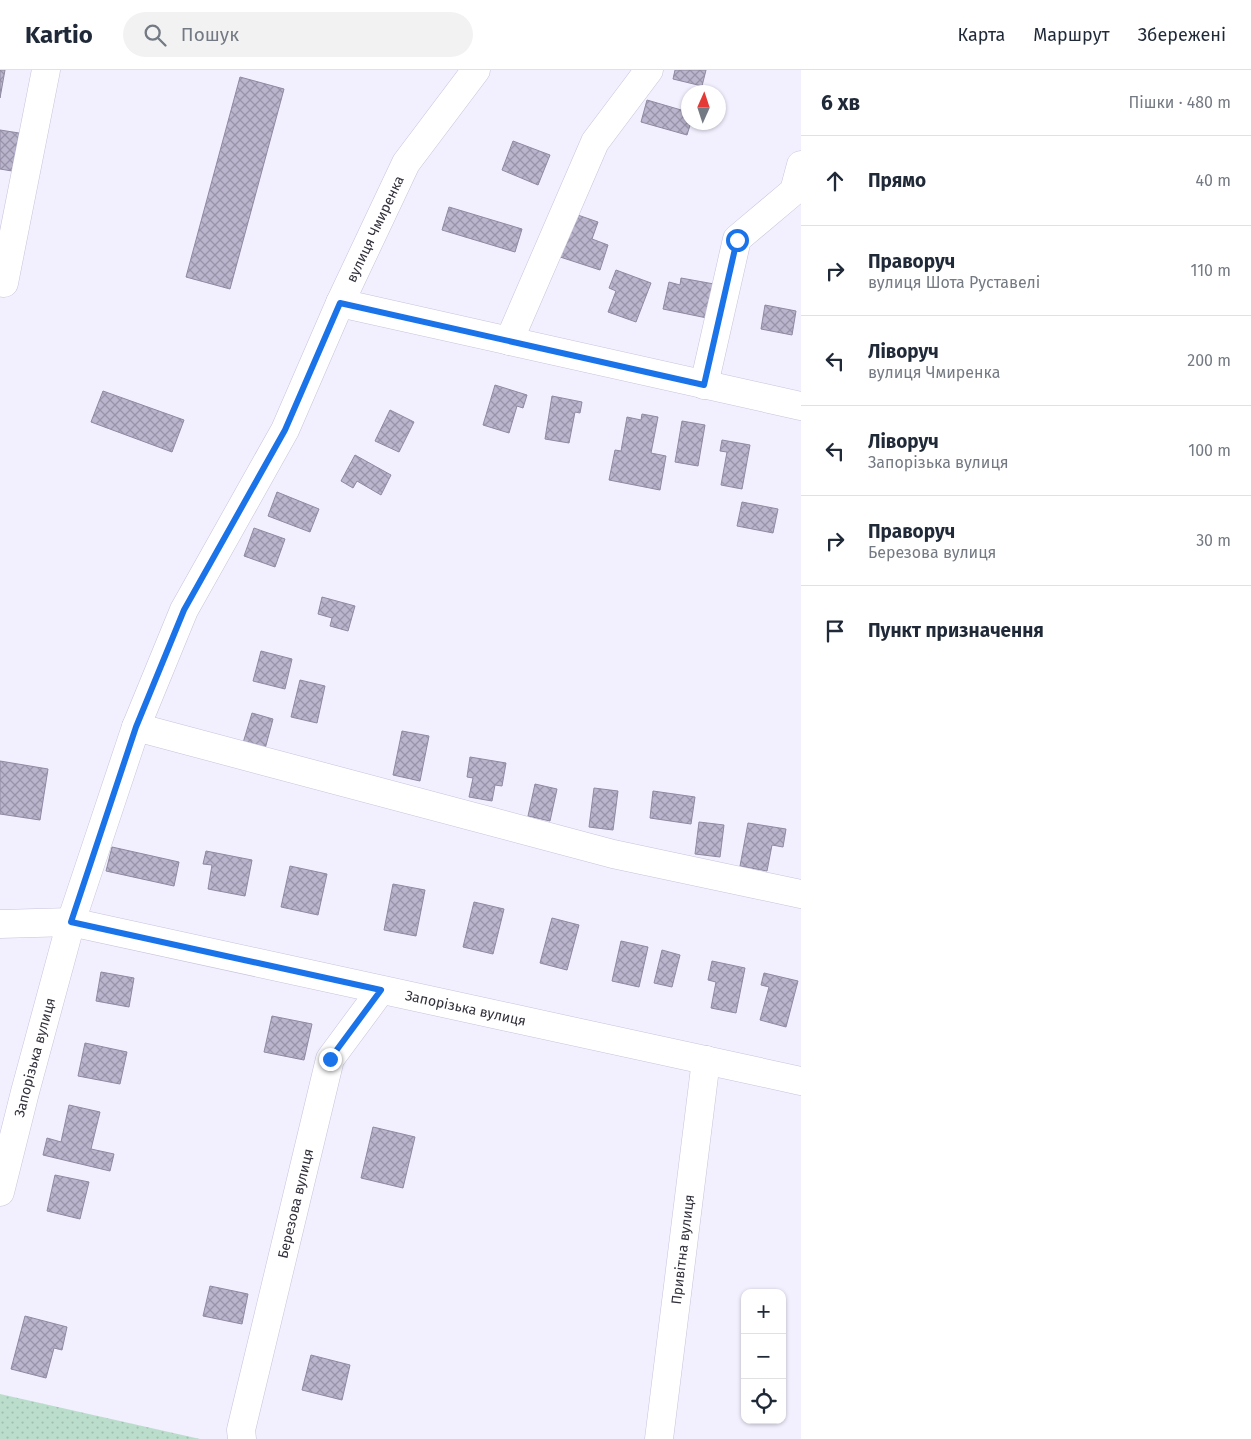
<!DOCTYPE html>
<html lang="uk">
<meta charset="utf-8">
<style>
body{margin:0;font-family:"Fira Sans",sans-serif;background:#f2f2f3;color:#1f2937}
.controls{position:absolute;right:15px;bottom:15px;display:grid;overflow:hidden;border-radius:10px;box-shadow:0 1px 4px #0004}
.controls button{width:45px;height:45px;display:grid;place-items:center;padding:0;border:0;border-bottom:1px solid #e0e1e3;background:#fff;color:#1f2937;font:25px sans-serif}
.compass{position:absolute;left:681px;top:15px;width:45px;height:45px;border-radius:50%;background:#fff;box-shadow:0 1px 4px #0004;rotate:3deg}
.stop{position:absolute;width:15px;height:15px;margin:-11px;border:4px solid #1a73e8;border-radius:50%;background:#fff}
.stop.end{background:#1a73e8;border-color:#fff;box-shadow:0 1px 5px #0008}
.list{margin:0;padding:0;list-style:none}
h2{display:flex;justify-content:space-between;align-items:center;height:65px;margin:0;padding:0 20px;font-size:21px}
h2 small{font-size:16px;font-weight:400;color:#747a83}
.list li{display:grid;grid-template-columns:32px 1fr auto;gap:15px;align-items:center;box-sizing:border-box;height:90px;padding:0 20px;border-top:1px solid #e0e1e3}
.list b{display:block;font-size:19px;white-space:nowrap}
.list p{margin:0;font-size:16px;white-space:nowrap;color:#747a83}
.list em{font-size:16px;font-style:normal;color:#747a83}
.icon{flex:none;width:28px;height:28px;fill:none;stroke:currentColor;stroke-width:2;stroke-linecap:round;stroke-linejoin:round}
.map{position:relative;flex:none;width:801px;height:1369px;overflow:hidden}
header{display:flex;align-items:center;gap:30px;box-sizing:border-box;height:70px;padding:0 25px;background:#fff;border-bottom:1px solid #e0e1e3}
header strong{font-size:24px}
nav{display:flex;gap:28px;margin-inline-start:auto;font-size:18px}
.search{width:350px;height:45px;background:#f2f2f3;display:flex;align-items:center;gap:12px;box-sizing:border-box;padding:0 18px;border-radius:28px;color:#747a83;font-size:19px}
main{display:flex}
aside{flex:1;background:#fff}
.map>svg:first-child{display:block}
</style>
<header>
<strong>Kartio</strong>
<div class="search"><svg class="icon" aria-label="search" viewBox="0 0 24 24"><circle cx="10" cy="10" r="6"/><path d="M15 15l6 6"/></svg>Пошук</div>
<nav><a>Карта</a><a>Маршрут</a><a>Збережені</a></nav>
</header>
<main>
<div class="map">
<svg width="801" height="1369" viewBox="0 0 801 1369">
<defs>
<pattern id="garden-dots" width="8" height="8" patternUnits="userSpaceOnUse" patternTransform="scale(1.25)"><rect width="8" height="8" fill="#bbdecc"/><path d="M2 2h.1M6 6h.1" fill="none" stroke="#a1bfb0" stroke-width="1.8" stroke-linecap="round"/></pattern>
<pattern id="building-cross-hatch" width="8" height="8" patternUnits="userSpaceOnUse" patternTransform="scale(1.25)"><rect width="8" height="8" fill="#bab4cd"/><path d="M0 0l8 8M0 8l8-8" fill="none" stroke="#9893a8"/></pattern>
</defs>
<rect width="100%" height="100%" fill="#f2effe"/>
<path fill="url(#garden-dots)" d="M0,1324L200,1369H0Z"/>
<path fill="url(#building-cross-hatch)" stroke="#8f89a1" d="M0,0H5L0,28Z
M675,0H706L702,16L673,9Z
M240,7L284,19L230,219L186,207Z
M647,30L688,42V52H691L687,65L641,52Z
M0,60L19,63L12,101L0,99Z
M513,71L550,85L538,115L502,100Z
M449,137L522,159L515,182L442,160Z
M569,142L598,152L592,169L608,175L600,200L554,185Z
M616,200L651,213L636,252L608,242L616,221L609,218Z
M681,208L714,214L707,248L663,239L669,212L680,215Z
M765,235L796,241L792,265L761,259Z
M495,315L527,325L523,338L517,336L509,363L483,355Z
M103,321L184,350L172,382L91,352Z
M552,326L582,332L580,343L575,342L569,373L545,369Z
M390,340L414,352L399,382L375,371Z
M642,344L658,347L651,383L666,386L660,420L609,410L615,380L621,381L627,347L641,350Z
M682,351L705,355L698,396L675,392Z
M722,370L750,375L742,419L721,415L727,382L720,381Z
M355,385L391,405L381,425L357,411L353,418L341,411Z
M277,422L319,439L310,462L268,446Z
M742,432L778,439L773,463L737,456Z
M254,458L285,469L275,497L244,486Z
M322,527L355,536L348,561L330,556L332,548L318,544Z
M261,581L292,589L285,619L253,611Z
M300,610L325,616L317,653L291,647Z
M252,643L273,649L265,679L243,673Z
M402,661L429,666L420,711L393,705Z
M470,687L506,693L502,716L495,715L492,731L469,727L473,708L467,707Z
M0,691L48,699L40,750L0,744Z
M535,714L557,719L550,751L528,746Z
M594,718L618,721L613,760L589,757Z
M653,721L695,727L691,754L650,748Z
M699,752L724,755L720,787L695,784Z
M748,753L786,759L783,777L772,775L767,801L740,796Z
M112,777L179,792L174,816L106,801Z
M206,781L252,790L245,826L208,819L212,795L203,794Z
M290,796L327,804L318,845L281,837Z
M393,814L425,820L416,866L384,860Z
M474,832L504,839L493,884L463,877Z
M552,848L579,855L567,900L540,893Z
M621,871L648,877L639,917L612,911Z
M662,880L680,885L672,917L654,913Z
M712,891L745,898L736,943L711,938L716,912L708,910Z
M101,902L134,908L129,937L96,931Z
M764,903L798,911L786,957L760,950L769,917L761,915Z
M272,946L312,954L304,990L264,982Z
M85,973L127,982L120,1014L78,1006Z
M69,1035L100,1042L91,1079L114,1084L110,1101L43,1085L47,1068L61,1072Z
M373,1057L415,1067L403,1118L361,1108Z
M55,1105L89,1112L80,1149L47,1141Z
M210,1216L248,1224L242,1254L203,1246Z
M25,1246L67,1257L62,1280L54,1278L46,1308L11,1299Z
M311,1285L350,1295L342,1330L302,1320Z"/>
<g fill="none" stroke-linecap="round" stroke-linejoin="round">
<g stroke="#c8c3dc" stroke-width="29">
<g id="minor">
<path d="M4,213L46,0"/>
<path d="M340,233L801,336"/>
<path d="M509,271L595,72L649,0"/>
<path d="M704,315L737,169L794,121L801,95"/>
<path d="M136,657L613,784L801,824"/>
<path id="s1" d="M0,854L71,852L801,1011"/>
<path id="s2" d="M0,1122L25,1022L71,852L136,657L184,540L285,360L340,233L406,93L476,0"/>
<path id="s3" d="M242,1369L241,1360L330,989L381,920"/>
<path id="s4" d="M659,1369L706,990"/>
</g>
</g>
<use href="#minor" stroke="#fff" stroke-width="28"/>
</g>
<g fill="none" stroke-linecap="round" stroke-linejoin="round">
<path stroke="#1a73e8" stroke-width="6" d="M330,989L381,920L71,852L136,657L184,540L285,360L340,233L704,315L737,170"/>
</g>
<g text-anchor="middle" stroke-width="4" stroke-linejoin="round" paint-order="stroke">
<g font-size="14" fill="#33313b" stroke="#fff">
<text dy="5" stroke="none"><textPath href="#s2" startOffset="1038">вулиця Чмиренка</textPath></text>
<text dy="5" stroke="none"><textPath href="#s1" startOffset="475">Запорізька вулиця</textPath></text>
<text dy="5" stroke="none"><textPath href="#s2" startOffset="139">Запорізька вулиця</textPath></text>
<text dy="5" stroke="none"><textPath href="#s3" startOffset="242">Березова вулиця</textPath></text>
<text dy="5" stroke="none"><textPath href="#s4" startOffset="191">Привітна вулиця</textPath></text>
</g>
</g>
</svg>
<div class="controls">
<button>+</button>
<button>−</button>
<button><svg class="icon" aria-label="locate" viewBox="0 0 24 24"><circle cx="12" cy="12" r="6"/><path d="M12 2v4M12 18v4M2 12h4M18 12h4"/></svg></button>
</div>
<svg class="compass" viewBox="-18 -18 36 36"><path d="M0-13l5 13h-10z" fill="#e53935"/><path d="M0 13l5-13h-10z" fill="#747a83"/></svg>
<div class="stop" style="left:737px;top:170px"></div>
<div class="stop end" style="left:330px;top:989px"></div>
</div>
<aside>
<h2>6 хв<small>Пішки · 480 m</small></h2>
<ul class="list">
<li><svg class="icon" aria-label="ahead" viewBox="0 0 24 24"><path d="M12 20V5M6 11l6-6 6 6"/></svg><div><b>Прямо</b></div><em>40 m</em></li>
<li><svg class="icon" aria-label="right" viewBox="0 0 24 24"><path d="M7 20v-9h11M14 6l5 5-5 5"/></svg><div><b>Праворуч</b><p>вулиця Шота Руставелі</p></div><em>110 m</em></li>
<li><svg class="icon" aria-label="left" viewBox="0 0 24 24"><path d="M17 20v-9H6M10 6l-5 5 5 5"/></svg><div><b>Ліворуч</b><p>вулиця Чмиренка</p></div><em>200 m</em></li>
<li><svg class="icon" aria-label="left" viewBox="0 0 24 24"><path d="M17 20v-9H6M10 6l-5 5 5 5"/></svg><div><b>Ліворуч</b><p>Запорізька вулиця</p></div><em>100 m</em></li>
<li><svg class="icon" aria-label="right" viewBox="0 0 24 24"><path d="M7 20v-9h11M14 6l5 5-5 5"/></svg><div><b>Праворуч</b><p>Березова вулиця</p></div><em>30 m</em></li>
<li><svg class="icon" aria-label="arrive" viewBox="0 0 24 24"><path d="M6 21V4h12l-3 4 3 4H6"/></svg><div><b>Пункт призначення</b></div></li>
</ul>
</aside>
</main>
